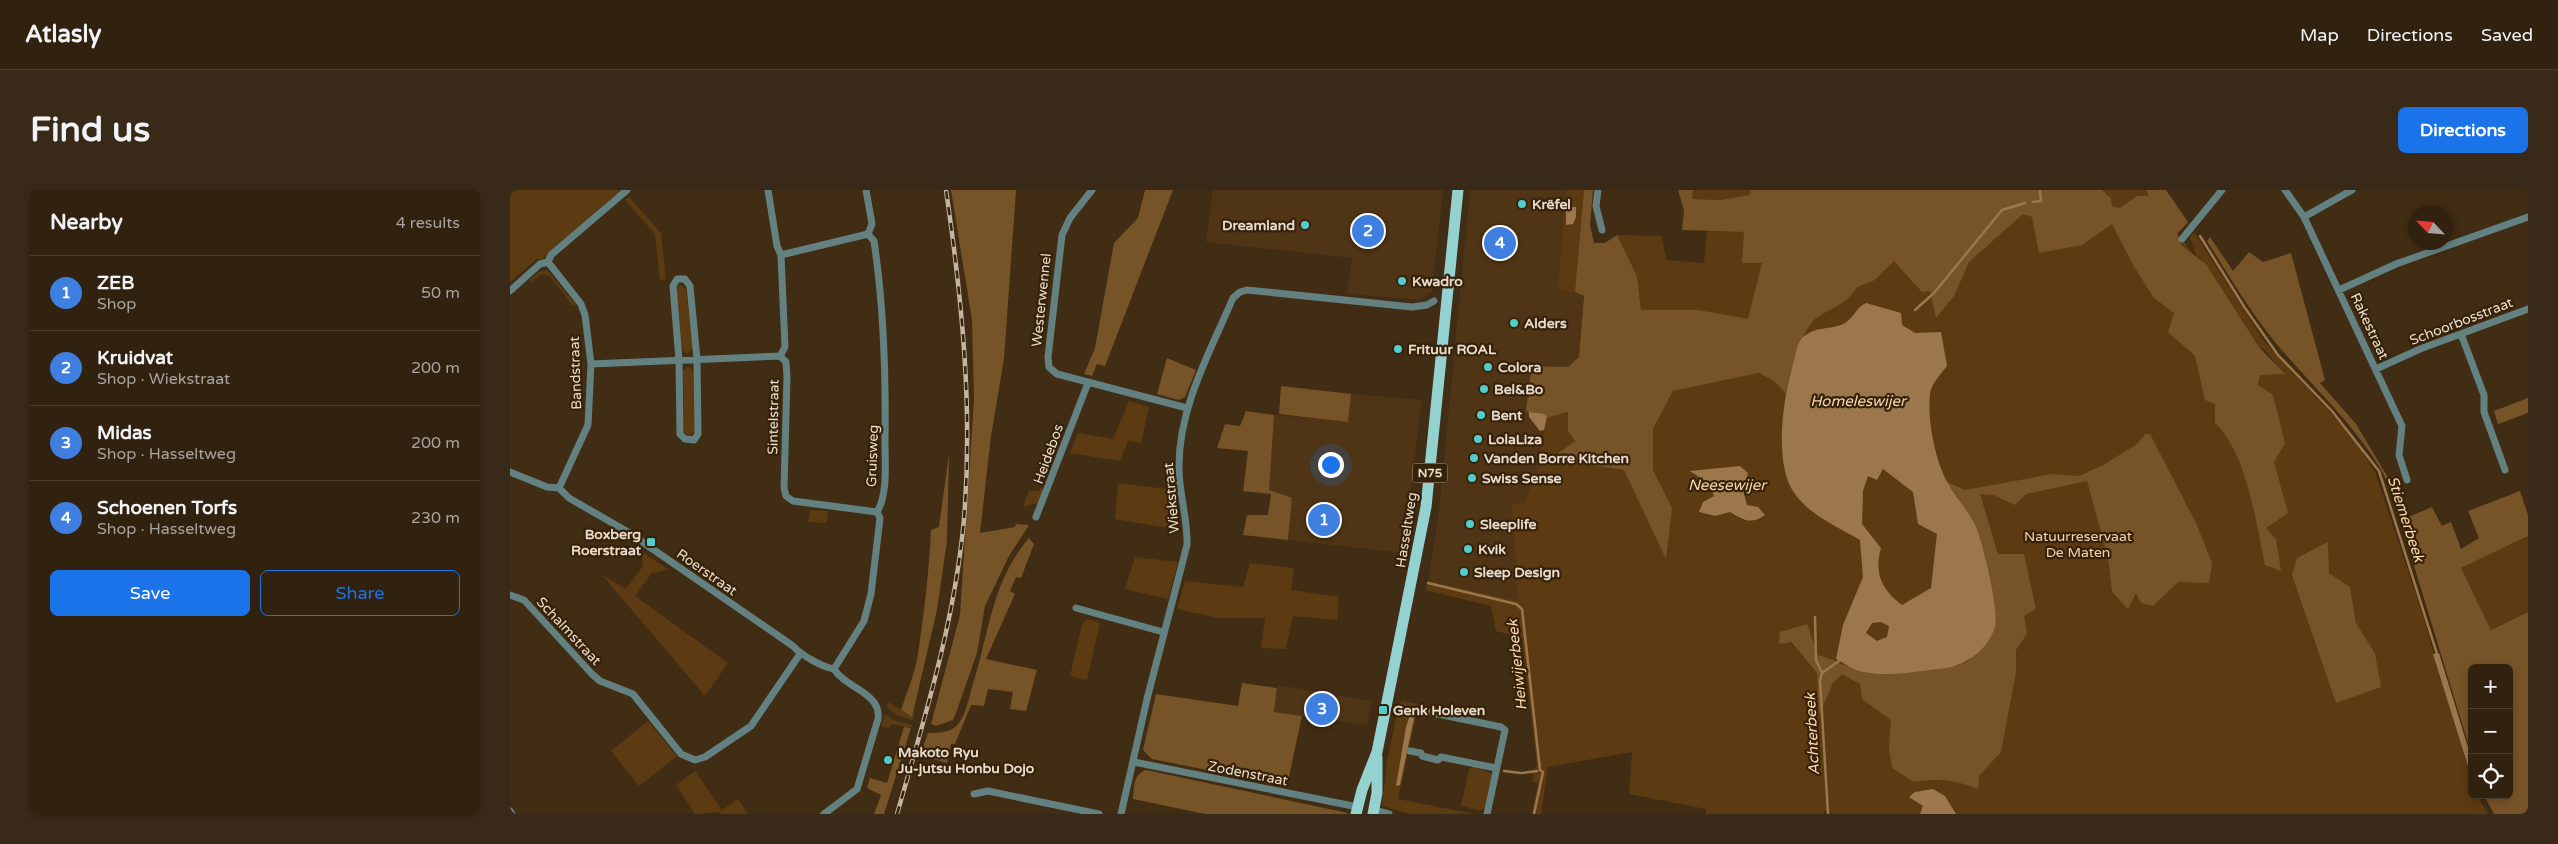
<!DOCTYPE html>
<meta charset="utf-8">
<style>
body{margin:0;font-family:"Varela Round",sans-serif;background:#392918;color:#f1f3f6}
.controls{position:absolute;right:15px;bottom:15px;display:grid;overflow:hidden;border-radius:8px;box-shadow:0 2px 8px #0003}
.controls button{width:45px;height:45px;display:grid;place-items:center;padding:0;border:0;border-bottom:1px solid #4c3e2f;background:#31210f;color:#f1f3f6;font:25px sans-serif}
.compass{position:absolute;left:1898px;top:15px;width:45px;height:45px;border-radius:50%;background:#31210f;box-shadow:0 2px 8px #0003;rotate:296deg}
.you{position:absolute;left:820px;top:274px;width:18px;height:18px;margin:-12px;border:4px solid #fff;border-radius:50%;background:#1a73e8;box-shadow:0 0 0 8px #1a73e833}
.badge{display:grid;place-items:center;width:32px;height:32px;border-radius:50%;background:#1a73e8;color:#fff;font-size:16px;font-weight:700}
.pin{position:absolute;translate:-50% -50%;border:2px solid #fff;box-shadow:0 1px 5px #0006}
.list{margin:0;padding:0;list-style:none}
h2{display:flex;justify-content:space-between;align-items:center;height:65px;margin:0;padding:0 20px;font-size:21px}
h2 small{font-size:16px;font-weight:400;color:#a8a39e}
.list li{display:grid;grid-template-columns:32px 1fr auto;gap:15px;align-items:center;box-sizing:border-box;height:75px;padding:0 20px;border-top:1px solid #4c3e2f}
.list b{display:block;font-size:19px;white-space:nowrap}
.list p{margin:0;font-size:16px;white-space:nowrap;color:#a8a39e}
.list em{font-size:16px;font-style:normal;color:#a8a39e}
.actions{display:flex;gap:10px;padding:15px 20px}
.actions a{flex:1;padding:11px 0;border:1px solid #1a73e8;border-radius:8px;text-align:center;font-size:18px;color:#1a73e8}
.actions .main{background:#1a73e8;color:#fff}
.icon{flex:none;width:28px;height:28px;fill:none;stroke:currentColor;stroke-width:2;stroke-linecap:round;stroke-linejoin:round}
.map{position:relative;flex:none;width:2018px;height:624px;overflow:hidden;border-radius:8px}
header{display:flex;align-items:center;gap:30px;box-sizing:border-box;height:70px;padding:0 25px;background:#31210f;border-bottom:1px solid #4c3e2f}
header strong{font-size:24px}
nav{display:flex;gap:28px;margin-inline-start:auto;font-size:18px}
.intro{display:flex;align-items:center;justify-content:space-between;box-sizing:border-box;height:120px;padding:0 30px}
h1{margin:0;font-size:35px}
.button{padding:12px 22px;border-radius:8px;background:#1a73e8;color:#fff;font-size:18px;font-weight:700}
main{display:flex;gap:30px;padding:0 30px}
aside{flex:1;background:#31210f;border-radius:8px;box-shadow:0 2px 8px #0003}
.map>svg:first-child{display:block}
</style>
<header>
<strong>Atlasly</strong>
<nav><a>Map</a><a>Directions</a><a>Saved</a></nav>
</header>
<div class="intro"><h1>Find us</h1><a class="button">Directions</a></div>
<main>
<aside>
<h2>Nearby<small>4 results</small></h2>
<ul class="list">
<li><span class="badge" style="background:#3f7fe0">1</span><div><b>ZEB</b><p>Shop</p></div><em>50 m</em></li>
<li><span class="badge" style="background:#3f7fe0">2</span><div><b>Kruidvat</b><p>Shop · Wiekstraat</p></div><em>200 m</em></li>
<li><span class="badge" style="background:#3f7fe0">3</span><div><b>Midas</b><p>Shop · Hasseltweg</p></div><em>200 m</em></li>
<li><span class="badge" style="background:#3f7fe0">4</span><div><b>Schoenen Torfs</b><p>Shop · Hasseltweg</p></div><em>230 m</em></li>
</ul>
<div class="actions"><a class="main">Save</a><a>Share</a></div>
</aside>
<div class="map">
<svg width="2018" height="624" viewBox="0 0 2018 624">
<rect width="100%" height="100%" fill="#412c14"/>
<path fill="#4f3516" d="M703,0H933L922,101L911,110L837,104L842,68L696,52Z
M960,0H1074L1071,45L1074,105L1069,167L1058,177L1023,176L1016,220L1034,242L1029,281L1014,313L1002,315L1008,411L918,391L929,322Z
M841,204L912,210L893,363L778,350L782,308L758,300L764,225L838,231Z
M768,495L862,511L857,535L764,522Z"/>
<path fill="#5c3b12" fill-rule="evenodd" d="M0,0H111L40,61L32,70L27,69L0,92Z
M1056,0H1074L1065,102L1048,100Z
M1183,0H1240V5L1210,10L1181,9Z
M1592,0H1636L1639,6H1627L1612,17L1658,31L1684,65L1748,195L1750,185L1774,184L1755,160L1749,157L1696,74L1686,65L1680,47L1684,42L1754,151L1843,247L1865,282L1911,420L1962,591V605H1966L1978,624H1323L1315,621L1314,624H1196V619L1119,604L1122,562L1038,577L1031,624H1022L1028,593L1022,592L1025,577L1027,576L1012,448L986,441L981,416L915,400L918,391L1008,411L1002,314L1014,313L1029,277L1034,242L1025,231L1058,222V241L1065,251L1041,269L1114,280L1162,319L1143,280V239L1163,201L1249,183L1264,191L1275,203L1250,89L1238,130L1189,120H1131L1127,86L1107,45L1152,46L1156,70L1194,73L1197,41L1234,42L1514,17L1608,18L1602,16L1601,8ZM1203,280L1238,283L1233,300L1237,315L1235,331L1220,322L1205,326L1189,322L1193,312L1204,306L1198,293L1181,281ZM1818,366L1819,383L1840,397L1846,433L1865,463L1870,494L1785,380ZM1280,452L1308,465L1309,523L1307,483Z
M119,7L151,43L156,89L150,90L145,44L115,10Z
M37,80L66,115H62L44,91L39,86L32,84L21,92L19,90L31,81Z
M170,95L176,99L183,157L177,164L171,159L166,100Z
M178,176L184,183L185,240L179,247L174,241L173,181Z
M619,211L639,217L631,253L618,251L610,271L560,263L568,243L603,249Z
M608,293L665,300L670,340L605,329Z
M531,298L533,299L528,313L513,317L519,301H529Z
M300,320L318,321L317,333L298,332Z
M2018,346V422L1981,440L1951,378Z
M131,361L159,380L142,383L125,406L218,473L195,506L92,385L116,399L133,376Z
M625,367L668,372L658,409L615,399Z
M740,373L784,378L781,400L829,407L827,430L783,426L776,459L751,458L755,428H709L667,419L675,391L733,397Z
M577,429L590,433L577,490L560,486L572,434Z
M893,511L918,516L915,528L906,526L888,609L965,624H900L872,616L877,572L889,513Z
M378,512L402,527L405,519L403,530L388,526L377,518Z
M375,524L383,530L402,535L401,538L382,534L378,538L371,536Z
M138,531L167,566L129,596L101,561Z
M965,576L982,584L975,617L971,621L951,616L959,579Z
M185,581L212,620L228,609L238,624H211L210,622L185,624L166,595Z"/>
<path fill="#775328" d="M441,0H506L494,169L481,246L470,343L505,337L506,334L519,335L499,366L475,416L467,463L446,523L443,530L426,536L421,534L450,425L464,210L462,130Z
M635,0H663L595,176L587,174L582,186L574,184L585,158L604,53L628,28Z
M1074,0H1083L1080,35L1084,53H1095L1107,45L1127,86L1131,120H1189L1238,129L1252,73H1232L1234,42L1172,40L1174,20L1168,0H1183L1182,9L1210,10L1240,5V0H1592L1601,8L1602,16L1610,18L1627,6H1639L1636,0H1656L1678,32L1667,44L1671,55L1696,74L1749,157L1775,184L1750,185L1748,195L1763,205L1775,253L1764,272L1778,323L1756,338L1766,349L1771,381L1755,375C1746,333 1737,263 1705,233V214L1695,210L1685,166L1658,142L1664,123L1644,108L1623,75L1602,34L1572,55L1529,63L1522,27L1513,24L1459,72L1444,106L1426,128L1420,101L1412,102L1384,71L1365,90L1347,97C1338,114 1320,118 1305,129C1292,140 1277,187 1276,204L1264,191L1249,183L1163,201L1143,239V280L1162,318L1156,369L1114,280L1040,269L1065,251L1058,241V222L1025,231L1016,220L1022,176L1058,177L1069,167L1074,106L1065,102Z
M1700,47L1723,81L1739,62L1753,72L1781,63L1815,190L1810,193L1846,234L1879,289L1885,285L1892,300L1888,304L1896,328L1922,317L1932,336L1941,332L1951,359L1969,348L1958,321L2010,301L2018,325V346L1951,378L1981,440L2018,422V624H1984L1974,605H1999V478H1962V566L1891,333C1884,313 1879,291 1867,273C1842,234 1808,201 1777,166C1745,131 1722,90 1697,51Z
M657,168L686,180L675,207L669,210L647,204Z
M771,196L841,204L838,232L769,224Z
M2018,208V223L1988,234L1984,221Z
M736,221L764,225L759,300L782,308L778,350L733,345L737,325H758L761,304L733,301L738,261L707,258L715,234L730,236Z
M1635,244H1640L1686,333L1702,373L1699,393L1668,392L1643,416L1631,413L1626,403L1618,419L1602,402L1598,367L1577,291L1516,304L1505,315L1483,305L1470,304L1488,364H1514L1526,419L1514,426L1517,444L1506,460V482L1491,562L1469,586L1468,599C1446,590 1427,588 1404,592L1382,578L1379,557L1381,530L1352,509L1350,494L1332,484L1323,493L1309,525L1307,483L1281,452L1269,454L1270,442L1297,434L1308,465C1324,469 1336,477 1351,482C1369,487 1442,481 1458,471C1468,465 1477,448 1485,439C1480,374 1476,346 1437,292L1455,300L1543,284L1569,286L1595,274L1627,254Z
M439,264L437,351L427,420L402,527L391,520C397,502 405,483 408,464C414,423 419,382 421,340L429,337Z
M519,348L524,354L511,388L506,387L500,401L505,404L476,469L527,480L516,521L500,519L503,502L478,499L474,516L461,515L445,554H441L437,573L410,565L418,543C429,543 442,543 449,533C456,524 459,508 462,497C479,445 481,392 519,348Z
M1818,352L1819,383L1840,397L1846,433L1865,463L1871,497L1826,513L1782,385L1787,368Z
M732,493L767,498L764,522L792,526L777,596L642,569L633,560L646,504L728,516Z
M394,537L401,538L374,624H364L371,605L357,598L360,588L377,593Z
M636,580L838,623V624H695L623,609C624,598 623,584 636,580Z"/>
<path fill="#9d774c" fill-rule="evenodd" d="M1056,17H1066V27L1063,34L1056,35Z
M1356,113L1391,123L1392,135L1405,143L1431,142L1437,176C1431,184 1421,194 1420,204C1417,228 1425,272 1438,293C1446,308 1459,321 1466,337C1473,353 1491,426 1484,440C1475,463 1453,477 1429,479C1405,482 1377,487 1353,482C1344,481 1334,473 1326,469L1333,435L1353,387L1350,350C1328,337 1301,326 1285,304C1262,273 1274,204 1284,170C1286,164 1287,153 1292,148C1306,136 1316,140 1331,135C1343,131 1345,118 1356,113ZM1373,279L1403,302L1408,334L1427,344L1421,398L1392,415C1371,399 1364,383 1371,358L1352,334L1353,301L1358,286L1367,290ZM1371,432L1379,436L1377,447L1367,451L1356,443L1362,433Z
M1019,222L1034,224L1037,227L1034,240L1030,241L1019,227Z
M1230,276L1238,283L1233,300L1237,315L1248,317L1255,325C1241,335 1233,330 1220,322L1205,326L1189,322L1193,312L1204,306L1198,293L1180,281Z
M1929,463L1962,570V589L1923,464Z
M903,515L906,519L890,595L886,596L896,537Z
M1423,599L1435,606L1446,624H1410L1413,616L1399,607L1405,602Z"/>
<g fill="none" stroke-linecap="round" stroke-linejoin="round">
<path stroke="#9d774c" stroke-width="2.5" d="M1523,12L1531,11L1530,0
M1690,46L1735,118L1768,165L1822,221L1869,281L1928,467
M1405,120L1424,103L1492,20L1515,13
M918,393L1006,414L1012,419L1030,580L1033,582L1024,624
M1305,427L1306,470L1312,483
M994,581L1011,583
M1013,583L1027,581
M1318,624L1310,490L1312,483L1329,471"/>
<path stroke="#648181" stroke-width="7" d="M258,0L267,56L271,65L275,157L270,166L276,172L277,187L274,298L276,306L283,311L367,322
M582,0L560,28L552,45L538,167L539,177L547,184L677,218
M1088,0L1086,16L1092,40
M1775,0L1794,27L1892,236L1889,265L1897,290
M1794,27L1842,0
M1672,49L1712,0
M271,65L358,44
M38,72L71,114L75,125L81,174L78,235L49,298
M167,89H175L180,96L187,169L188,244L184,250L175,249L170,244L169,170L163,96Z
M1829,100L1886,74L2018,27
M0,101L30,74L38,72L41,65L117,0
M1951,144L1974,205V222L1995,280
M81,174L270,166
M1866,179L1910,159L2018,119
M0,282L37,297L49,298L59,308L118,342L283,456C291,465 312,477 324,479C335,498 372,503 368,529L347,599L314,624
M526,327L578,193
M0,405L14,410L82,484L90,491L123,504L171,564L185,570L195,567L241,536L290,464
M566,418L653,442
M324,479L354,431L361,404L370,328L367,322C378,304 375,273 375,252C376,184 374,118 364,51L358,44L362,34L356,0
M918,522L991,537L995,540L977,624
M900,561L911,563L912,566L928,570L931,567L986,578
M624,572L848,617
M464,604L478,601L589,624
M864,620L879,624
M0,621L2,624
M611,624L637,509L677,355C678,329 669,304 669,279C668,218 700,162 723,108L730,102L737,100L902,117L917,115L924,111"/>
<path stroke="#93d2d1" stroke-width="11" d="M846,624L852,600L867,562L916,317L948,0
M863,624L867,603V567"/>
<g stroke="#c3b4a3" stroke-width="4.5">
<path id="rail" d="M387,624C415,527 445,430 454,329C463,218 452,110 436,0"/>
</g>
<use href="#rail" stroke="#362209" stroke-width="2.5" stroke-dasharray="8" stroke-linecap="butt"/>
</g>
<g fill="#52cdcd" stroke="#362209" stroke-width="2">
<circle cx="1012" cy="14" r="5"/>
<circle cx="795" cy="35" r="5"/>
<circle cx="892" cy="91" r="5"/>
<circle cx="1004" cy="133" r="5"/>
<circle cx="888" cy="159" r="5"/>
<circle cx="978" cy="177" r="5"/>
<circle cx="974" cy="199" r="5"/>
<circle cx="971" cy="225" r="5"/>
<circle cx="968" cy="249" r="5"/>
<circle cx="964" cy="268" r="5"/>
<circle cx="962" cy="288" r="5"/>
<circle cx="960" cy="334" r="5"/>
<rect x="136" y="347" width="10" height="10" rx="2.5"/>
<circle cx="958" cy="359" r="5"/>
<circle cx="954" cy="382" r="5"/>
<rect x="868" y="515" width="10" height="10" rx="2.5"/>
<circle cx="378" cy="570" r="5"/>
</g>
<g text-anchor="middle" stroke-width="4.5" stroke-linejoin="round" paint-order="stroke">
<rect fill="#362209" stroke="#b3a492" stroke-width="1" x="902.5" y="273.5" width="35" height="19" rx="4"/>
<g font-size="12" font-weight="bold" fill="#e9dbcd">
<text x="920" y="287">N75</text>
</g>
<g font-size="14" font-weight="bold" fill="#e9dbcd" stroke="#362209" text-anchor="start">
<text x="1022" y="19">Krëfel</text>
<text x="785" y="40" text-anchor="end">Dreamland</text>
<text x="902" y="96">Kwadro</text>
<text x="1014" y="138">Alders</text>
<text x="898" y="164">Frituur ROAL</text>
<text x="988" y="182">Colora</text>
<text x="984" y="204">Bel&amp;Bo</text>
<text x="981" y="230">Bent</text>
<text x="978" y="254">LolaLiza</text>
<text x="974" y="273">Vanden Borre Kitchen</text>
<text x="972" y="293">Swiss Sense</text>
<text x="970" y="339">Sleeplife</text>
<text x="131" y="349" text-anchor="end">Boxberg<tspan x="131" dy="16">Roerstraat</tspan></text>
<text x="968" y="364">Kvik</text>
<text x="964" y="387">Sleep Design</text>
<text x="883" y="525">Genk Holeven</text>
<text x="388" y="567">Makoto Ryu<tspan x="388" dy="16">Ju-jutsu Honbu Dojo</tspan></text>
</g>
<g font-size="14" fill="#e9dbcd" stroke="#362209">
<text transform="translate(531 110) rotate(-84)" y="5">Westerwennel</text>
<text transform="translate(1951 131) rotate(-21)" y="5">Schoorbosstraat</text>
<text transform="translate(1860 136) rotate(65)" y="5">Rakestraat</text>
<text transform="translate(65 183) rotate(-92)" y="5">Bandstraat</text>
<text transform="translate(263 227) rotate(-89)" y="5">Sintelstraat</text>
<text transform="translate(538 264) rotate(-70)" y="5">Heidebos</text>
<text transform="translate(362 266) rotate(-88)" y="5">Gruisweg</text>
<text transform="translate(661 308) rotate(-95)" y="5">Wiekstraat</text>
<text transform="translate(896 340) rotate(-81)" y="5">Hasseltweg</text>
<text transform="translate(197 382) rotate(35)" y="5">Roerstraat</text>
<text transform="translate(59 441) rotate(47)" y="5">Schalmstraat</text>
<text transform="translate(738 583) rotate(11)" y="5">Zodenstraat</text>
</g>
<g font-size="14" fill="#f6d3ae" stroke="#362209">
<text x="1568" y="351">Natuurreservaat<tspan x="1568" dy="16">De Maten</tspan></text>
</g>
<g font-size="15" font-style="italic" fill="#f9d5b0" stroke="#362209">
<text x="1348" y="216">Homeleswijer</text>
<text x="1217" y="300">Neesewijer</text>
<text transform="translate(1896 329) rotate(72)" y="5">Stiemerbeek</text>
<text transform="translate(1007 475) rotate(-96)" y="5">Heiwijerbeek</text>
<text transform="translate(1302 544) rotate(-93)" y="5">Achterbeek</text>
</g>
</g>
</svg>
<div class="controls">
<button>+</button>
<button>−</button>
<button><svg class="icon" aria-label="locate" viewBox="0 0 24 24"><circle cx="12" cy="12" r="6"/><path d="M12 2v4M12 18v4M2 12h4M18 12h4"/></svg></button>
</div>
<svg class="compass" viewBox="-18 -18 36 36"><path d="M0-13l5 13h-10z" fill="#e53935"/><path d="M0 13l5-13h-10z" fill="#a8a39e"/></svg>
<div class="you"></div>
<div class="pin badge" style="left:814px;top:330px;background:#3f7fe0">1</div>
<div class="pin badge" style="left:858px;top:41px;background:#3f7fe0">2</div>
<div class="pin badge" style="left:812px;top:519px;background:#3f7fe0">3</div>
<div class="pin badge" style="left:990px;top:53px;background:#3f7fe0">4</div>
</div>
</main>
